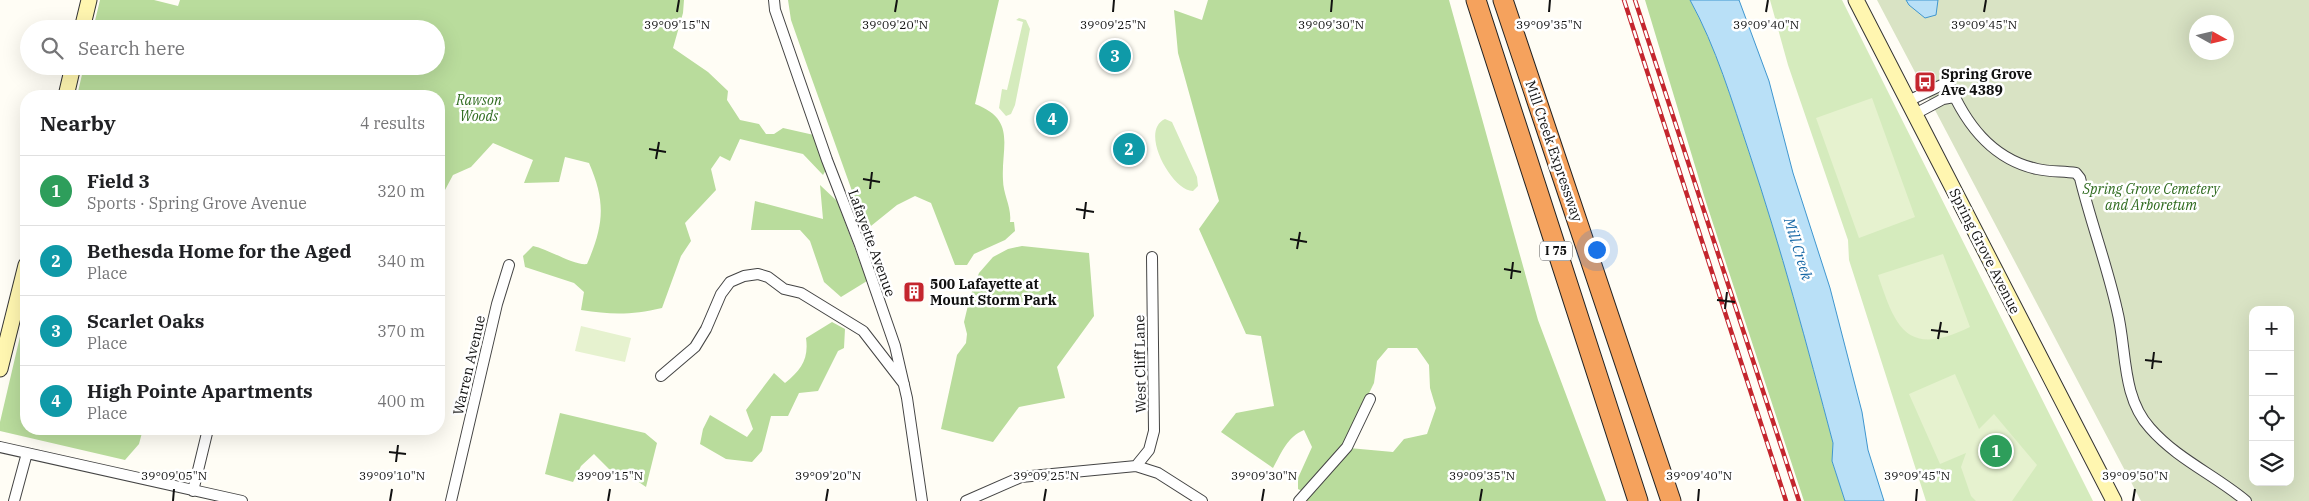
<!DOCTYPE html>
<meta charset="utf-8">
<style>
body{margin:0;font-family:"IBM Plex Serif",serif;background:#f6f6f6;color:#202124}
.controls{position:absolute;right:15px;bottom:15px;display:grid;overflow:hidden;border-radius:10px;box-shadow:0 5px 20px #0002}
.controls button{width:45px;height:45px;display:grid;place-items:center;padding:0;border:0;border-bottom:1px solid #e0e0e0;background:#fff;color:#202124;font:25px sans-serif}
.compass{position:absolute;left:2189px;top:15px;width:45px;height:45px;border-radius:50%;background:#fff;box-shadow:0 5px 20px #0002;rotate:98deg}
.you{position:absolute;left:1596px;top:249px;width:18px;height:18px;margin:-12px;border:4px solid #fff;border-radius:50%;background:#1a73e8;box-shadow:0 0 0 8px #1a73e833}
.badge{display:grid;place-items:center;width:32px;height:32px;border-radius:50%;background:#7c3aed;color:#fff;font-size:16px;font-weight:700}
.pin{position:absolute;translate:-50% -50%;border:2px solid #fff;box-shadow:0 1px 5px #0006}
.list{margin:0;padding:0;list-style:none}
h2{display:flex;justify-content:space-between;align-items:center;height:65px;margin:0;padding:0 20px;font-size:21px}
h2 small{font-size:16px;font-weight:400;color:#757577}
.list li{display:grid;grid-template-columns:32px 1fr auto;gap:15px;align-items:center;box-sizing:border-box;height:70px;padding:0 20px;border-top:1px solid #e0e0e0}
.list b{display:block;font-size:19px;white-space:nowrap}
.list p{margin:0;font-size:16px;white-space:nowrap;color:#757577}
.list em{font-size:16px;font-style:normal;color:#757577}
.icon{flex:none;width:28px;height:28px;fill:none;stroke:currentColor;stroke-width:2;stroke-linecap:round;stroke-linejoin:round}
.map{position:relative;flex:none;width:2309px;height:501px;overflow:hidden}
.search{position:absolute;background:#fff;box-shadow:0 5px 20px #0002;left:20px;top:20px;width:425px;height:55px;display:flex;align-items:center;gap:12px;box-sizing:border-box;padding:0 18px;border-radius:28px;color:#757577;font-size:19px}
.panel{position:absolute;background:#fff;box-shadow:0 5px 20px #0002;left:20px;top:90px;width:425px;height:345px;border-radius:20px}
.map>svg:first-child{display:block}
</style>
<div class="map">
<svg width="2309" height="501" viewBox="0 0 2309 501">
<rect width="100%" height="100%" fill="#fffdf5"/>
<path fill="#d5ebbd" d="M1770,0H1842L2093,501H1926L1849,260L1848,240L1788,65Z
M1019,18L1026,20L1030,29L1015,105L1011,114L1006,116L999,108L1002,89L1007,90L1023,22L1016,20Z
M1165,119L1172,122L1197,177L1198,186L1193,191C1173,192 1138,131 1165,119Z"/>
<path fill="#b9dc9c" d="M100,0H154L178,6L180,0H684L683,13L673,48L708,72L728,91L727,100L740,120L759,124L766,134H774L783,128L814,135L827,168L823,175L803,154L740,139L730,161L720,156L711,169L716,190L685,223L691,241L681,256L662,308C632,315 612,315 581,310L584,292L574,283L525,267L523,256L533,246C548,249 575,266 587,264C604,225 606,202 589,163L565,157L559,182L524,183L533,160L493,143L471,167L453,175L445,190L439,226V96H77L84,66H436V29H93Z
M788,0H999L975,104C1017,120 1001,146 1003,180C1003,194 1012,208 1010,222H1014L1015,231L1005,240L974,254L967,265H955L931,203L915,196L897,205L866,230L804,57L791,20Z
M1208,0H1449L1538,320L1606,501H1306L1349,448L1393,452L1404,439L1427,434L1436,408L1430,388L1429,365L1417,348H1388L1377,361L1374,383L1346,440L1302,491L1298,489V478L1312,447L1304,430C1287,437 1282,452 1273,468L1221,432L1236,413L1274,406L1261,336L1246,334L1199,229L1219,201L1178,53L1174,10L1202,20Z
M1645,0H1690C1716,47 1732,101 1749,152C1781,248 1807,345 1833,443L1832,461L1845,501H1804L1705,199Z
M820,185L837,201L867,281L841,297L824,282L810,241L800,230H751L755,201L823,219Z
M1022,246L1089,253L1094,316L1057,367L1065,398L1019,407L993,442L941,429L957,355L966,343L967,334L964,322L970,297L979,273L993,257L1008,249Z
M26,311V429H143L139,444L125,460L0,431V422Z
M832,322L845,329L844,348L838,351L818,391L799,393L788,416H771L762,451L752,462L726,459L700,444L703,429L710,415L747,437L753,429L746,410L774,373L785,383C801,370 809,359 806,338Z
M560,413L645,433L657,443L646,487L630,476L609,469L594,454L581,466L573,482L545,474Z"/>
<path fill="#d9e3c4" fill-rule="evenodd" d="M1877,0H2309V501H2141ZM2196,22H2226V52H2196ZM2253,310H2290V482H2253Z"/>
<path fill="#e6f2cf" d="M1872,98L1915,217L1859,238L1816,118Z
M1943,254L1970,327C1908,357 1896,330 1878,275Z
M581,326L631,338L625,362L575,351Z
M1955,374L1979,429L1994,414L2037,465L2012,501H1976L1971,496L1961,467L1966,453L1940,464L1909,394Z"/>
<path fill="#b9e0f7" stroke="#3f96cf" d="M1690,0H1739L1769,81L1793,173L1830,288L1862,412L1868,450L1884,501H1845L1832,461L1833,443C1807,345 1781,248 1749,152C1732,101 1716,47 1690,0Z
M1906,0H1938L1936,15L1925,18L1909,5Z"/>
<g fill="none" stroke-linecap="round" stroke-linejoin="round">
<g stroke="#444" stroke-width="12">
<path id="street" d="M774,0L775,10L827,160L860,245L895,346L907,398L922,501
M1908,101L1948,82C1965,123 1991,159 2037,169C2050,172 2063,171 2076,173L2080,178C2091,223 2107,265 2117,310C2127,349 2121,396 2150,428C2177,459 2215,475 2246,501
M1915,114L1943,99L1954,97
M661,376L695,347L706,329L721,294L730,282L744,276L758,274L768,277L784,289L801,293L863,331L904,384
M0,447L242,501
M1136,466L1149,450L1154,431L1152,257
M193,491L208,429
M14,501L27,453
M451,501L497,304L509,265
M966,501L1021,477L1136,466L1158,473L1202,501
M1299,501L1347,447L1370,399"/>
</g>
<g stroke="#333" stroke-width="17">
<path id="secondary" d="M1856,0L2114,501
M82,29L89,0
M66,96L73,66
M0,369L26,265"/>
</g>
<g stroke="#222" stroke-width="21">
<path id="highway" d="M1476,0L1638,501
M1503,0L1671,501"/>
</g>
<use href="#street" stroke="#fff" stroke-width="10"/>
<use href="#secondary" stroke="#fff6b0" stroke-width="15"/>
<use href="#highway" stroke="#f5a25d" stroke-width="19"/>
<g stroke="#c4262e" stroke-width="4.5">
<path id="rail" d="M1624,0L1786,501
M1635,0L1799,501"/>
</g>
<use href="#rail" stroke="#fff" stroke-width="2.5" stroke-dasharray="8" stroke-linecap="butt"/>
</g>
<path fill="none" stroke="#111" stroke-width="2" d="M677,12L679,0M895,12L897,0M1113,12L1114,0M1331,12L1332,0M1549,12L1550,0M1766,12L1768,0M1984,12L1986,0M649,149L666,152M656,159L659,142M863,179L880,182M870,189L872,172M1076,209L1094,212M1084,219L1086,202M1290,239L1307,242M1297,249L1300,232M1504,269L1521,272M1511,279L1513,262M1717,300L1735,302M1725,309L1727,292M1931,330L1948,332M1938,339L1941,322M2145,360L2162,362M2152,369L2154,352M389,452L406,454M396,462L398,445M173,501L174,489M390,501L392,489M608,501L610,489M826,501L828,489M1044,501L1046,489M1262,501L1264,489M1480,501L1482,489M1698,501L1699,489M1916,501L1917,489M2133,501L2135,489"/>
<defs>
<g id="bus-square" transform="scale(1.125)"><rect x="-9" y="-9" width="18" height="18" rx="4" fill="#c4262e" stroke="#fff"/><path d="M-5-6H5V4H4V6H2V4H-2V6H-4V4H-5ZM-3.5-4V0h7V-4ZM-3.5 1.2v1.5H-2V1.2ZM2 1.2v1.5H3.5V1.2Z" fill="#fff"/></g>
<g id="building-square" transform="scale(1.125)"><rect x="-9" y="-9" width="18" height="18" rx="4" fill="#c4262e" stroke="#fff"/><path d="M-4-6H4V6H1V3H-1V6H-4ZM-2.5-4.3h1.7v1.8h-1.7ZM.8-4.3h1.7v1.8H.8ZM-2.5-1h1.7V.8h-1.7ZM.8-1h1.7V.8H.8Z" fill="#fff"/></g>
</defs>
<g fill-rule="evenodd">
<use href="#bus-square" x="1925" y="82"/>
<use href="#building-square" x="914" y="292"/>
</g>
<g text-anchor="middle" stroke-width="5" stroke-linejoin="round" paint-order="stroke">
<rect fill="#fff" stroke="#585858" stroke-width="1" x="1540" y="241.5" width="32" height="19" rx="4"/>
<g font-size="12" font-weight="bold" fill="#111">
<text x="1556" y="255">I 75</text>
</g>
<g font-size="14" font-weight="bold" fill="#111" stroke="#fff" text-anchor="start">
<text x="1941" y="79">Spring Grove<tspan x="1941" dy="16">Ave 4389</tspan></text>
<text x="930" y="289">500 Lafayette at<tspan x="930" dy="16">Mount Storm Park</tspan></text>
</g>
<g font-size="14" font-style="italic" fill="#2f6b1f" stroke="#fff">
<text x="479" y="105">Rawson<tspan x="479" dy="16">Woods</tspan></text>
<text x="2151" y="194">Spring Grove Cemetery<tspan x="2151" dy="16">and Arboretum</tspan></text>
</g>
<g font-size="14" fill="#111" stroke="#fff">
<text transform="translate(1554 151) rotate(71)" y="5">Mill Creek Expressway</text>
<text transform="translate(872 243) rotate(70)" y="5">Lafayette Avenue</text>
<text transform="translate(1985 251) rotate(63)" y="5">Spring Grove Avenue</text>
<text transform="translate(1140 364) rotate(-91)" y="5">West Cliff Lane</text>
<text transform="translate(469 365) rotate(-77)" y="5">Warren Avenue</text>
</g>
<g font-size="15" font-style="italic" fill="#1768a6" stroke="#fff">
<text transform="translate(1798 249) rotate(73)" y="5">Mill Creek</text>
</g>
</g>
<g font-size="12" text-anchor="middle" fill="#111" stroke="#fff" stroke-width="5" stroke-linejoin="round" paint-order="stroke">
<text x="677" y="29">39°09'15"N</text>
<text x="895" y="29">39°09'20"N</text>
<text x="1113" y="29">39°09'25"N</text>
<text x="1331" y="29">39°09'30"N</text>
<text x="1549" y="29">39°09'35"N</text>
<text x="1766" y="29">39°09'40"N</text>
<text x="1984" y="29">39°09'45"N</text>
<text x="174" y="480">39°09'05"N</text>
<text x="392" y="480">39°09'10"N</text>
<text x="610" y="480">39°09'15"N</text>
<text x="828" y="480">39°09'20"N</text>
<text x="1046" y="480">39°09'25"N</text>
<text x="1264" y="480">39°09'30"N</text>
<text x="1482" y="480">39°09'35"N</text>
<text x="1699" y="480">39°09'40"N</text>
<text x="1917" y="480">39°09'45"N</text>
<text x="2135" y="480">39°09'50"N</text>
</g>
</svg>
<div class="controls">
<button>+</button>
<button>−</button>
<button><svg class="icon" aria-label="locate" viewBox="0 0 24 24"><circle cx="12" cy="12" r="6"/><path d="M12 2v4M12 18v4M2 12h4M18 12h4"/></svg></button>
<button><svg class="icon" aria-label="layers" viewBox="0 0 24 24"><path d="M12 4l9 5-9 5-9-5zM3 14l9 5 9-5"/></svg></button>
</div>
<svg class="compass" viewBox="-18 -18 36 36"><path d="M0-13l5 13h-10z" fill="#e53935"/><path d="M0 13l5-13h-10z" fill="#757577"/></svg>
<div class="you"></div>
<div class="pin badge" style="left:1996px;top:451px;background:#2e9e5b">1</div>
<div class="pin badge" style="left:1129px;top:149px;background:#0f9aa8">2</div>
<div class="pin badge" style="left:1115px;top:56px;background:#0f9aa8">3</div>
<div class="pin badge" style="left:1052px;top:119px;background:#0f9aa8">4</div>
<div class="search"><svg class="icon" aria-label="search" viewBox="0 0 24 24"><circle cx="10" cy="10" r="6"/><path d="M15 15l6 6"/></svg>Search here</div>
<section class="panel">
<h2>Nearby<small>4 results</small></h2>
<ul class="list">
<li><span class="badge" style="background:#2e9e5b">1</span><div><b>Field 3</b><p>Sports · Spring Grove Avenue</p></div><em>320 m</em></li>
<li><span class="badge" style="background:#0f9aa8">2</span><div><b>Bethesda Home for the Aged</b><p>Place</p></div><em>340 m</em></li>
<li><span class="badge" style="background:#0f9aa8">3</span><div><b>Scarlet Oaks</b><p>Place</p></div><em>370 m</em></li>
<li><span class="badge" style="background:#0f9aa8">4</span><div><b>High Pointe Apartments</b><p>Place</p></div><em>400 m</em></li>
</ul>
</section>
</div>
